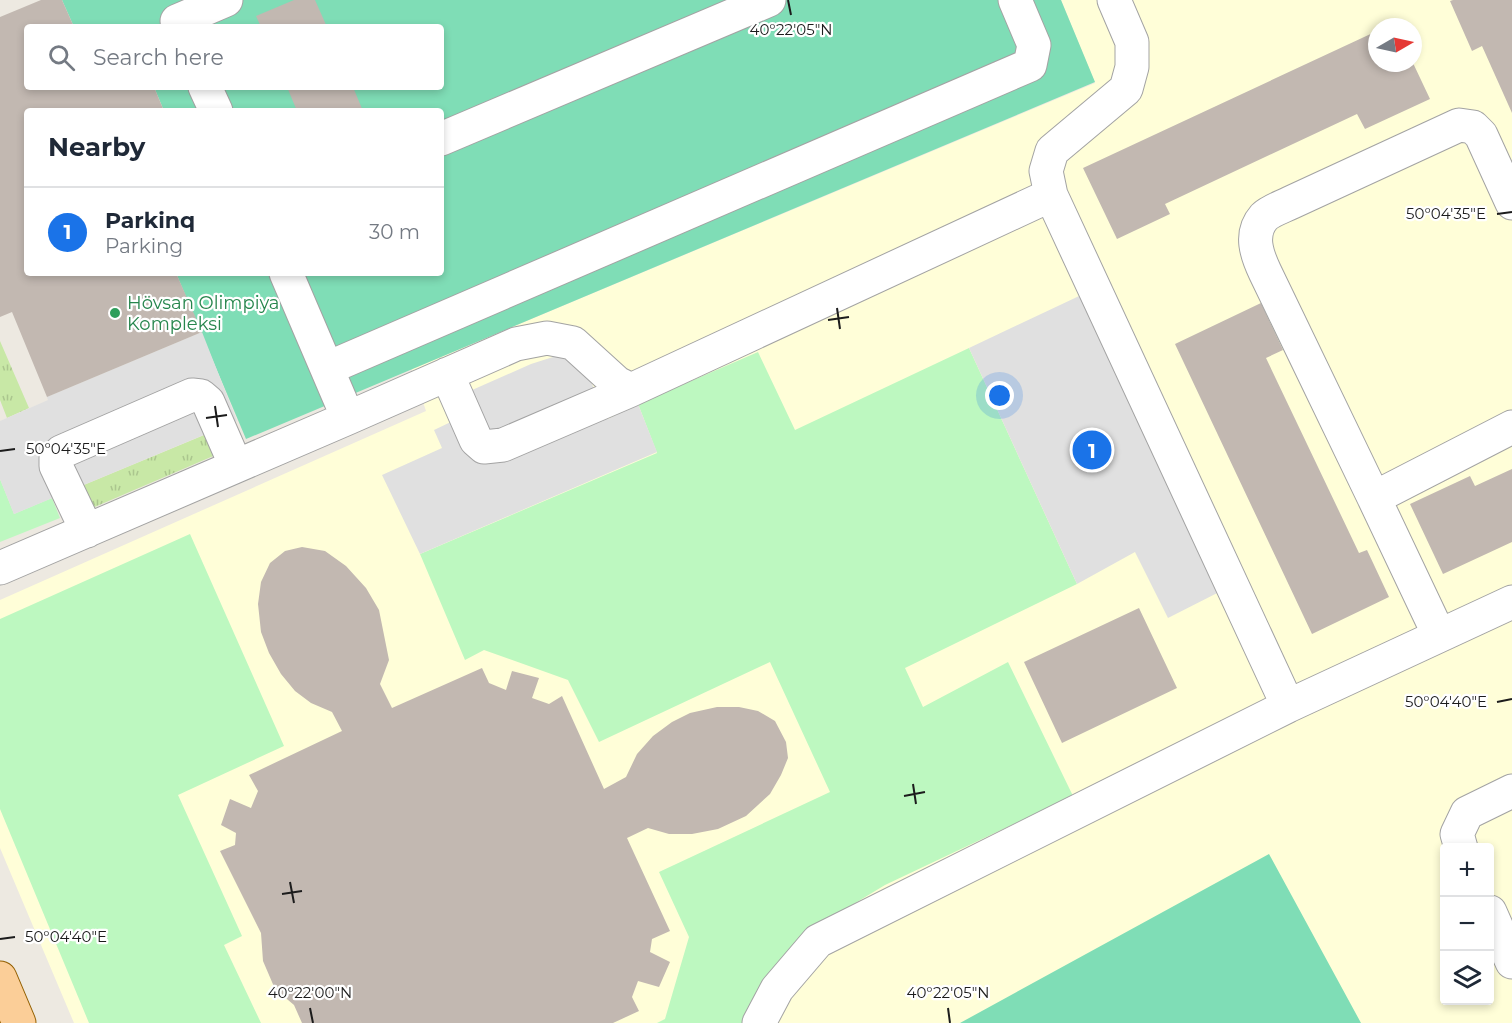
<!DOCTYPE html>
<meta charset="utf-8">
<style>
body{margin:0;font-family:Montserrat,sans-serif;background:#f6f6f7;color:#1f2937}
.controls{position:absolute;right:18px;bottom:18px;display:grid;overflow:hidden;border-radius:6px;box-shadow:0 3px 9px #0003}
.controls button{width:54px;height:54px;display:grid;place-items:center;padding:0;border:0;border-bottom:2px solid #e0e1e3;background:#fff;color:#1f2937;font:30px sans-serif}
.compass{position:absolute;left:1368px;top:18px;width:54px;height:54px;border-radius:50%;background:#fff;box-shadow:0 3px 9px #0003;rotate:81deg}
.you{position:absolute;left:1000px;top:396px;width:21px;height:21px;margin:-15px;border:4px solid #fff;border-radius:50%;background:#1a73e8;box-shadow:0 0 0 9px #1a73e833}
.badge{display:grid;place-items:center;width:39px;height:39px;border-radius:50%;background:#1a73e8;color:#fff;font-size:20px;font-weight:700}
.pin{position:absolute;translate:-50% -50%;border:3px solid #fff;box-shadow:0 2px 6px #0006}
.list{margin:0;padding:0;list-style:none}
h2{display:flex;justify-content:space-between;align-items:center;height:78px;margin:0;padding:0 24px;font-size:26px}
h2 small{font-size:20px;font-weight:400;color:#747a83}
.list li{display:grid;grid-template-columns:39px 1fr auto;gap:18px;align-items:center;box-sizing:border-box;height:90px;padding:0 24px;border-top:2px solid #e0e1e3}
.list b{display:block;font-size:22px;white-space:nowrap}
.list p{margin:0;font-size:20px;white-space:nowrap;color:#747a83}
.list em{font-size:20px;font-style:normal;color:#747a83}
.icon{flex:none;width:33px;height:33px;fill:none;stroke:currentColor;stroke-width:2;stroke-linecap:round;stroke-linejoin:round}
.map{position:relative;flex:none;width:1512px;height:1023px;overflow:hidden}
.search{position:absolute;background:#fff;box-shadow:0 3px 9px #0003;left:24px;top:24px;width:420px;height:66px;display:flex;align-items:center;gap:15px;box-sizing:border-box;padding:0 21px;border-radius:6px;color:#747a83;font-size:22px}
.panel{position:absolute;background:#fff;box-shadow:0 3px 9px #0003;left:24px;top:108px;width:420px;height:168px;border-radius:6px}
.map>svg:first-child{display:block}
</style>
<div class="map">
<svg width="1512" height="1023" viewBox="0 0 1512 1023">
<defs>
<pattern id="grass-tufts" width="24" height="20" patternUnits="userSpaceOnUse" patternTransform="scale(1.5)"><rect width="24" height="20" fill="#c8e8a6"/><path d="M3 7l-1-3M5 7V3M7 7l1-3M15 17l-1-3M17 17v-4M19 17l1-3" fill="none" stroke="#abc68e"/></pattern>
</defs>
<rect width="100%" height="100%" fill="#ede9e1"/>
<path fill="#fffed8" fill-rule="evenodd" d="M1061,0H1512V1023H74L0,848V600L426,411L412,369L1095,83ZM1377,27H1413V63H1377ZM1444,848H1490V1000H1444Z"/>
<path fill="url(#grass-tufts)" d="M0,341L29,408L7,418L0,400Z
M209,433L218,454L90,509L79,487Z"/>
<path fill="#bdf8c0" d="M969,348L1077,584L905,668L923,707L1008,662L1073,796L885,885L819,925L745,1023H657L665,1019L689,937L659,872L830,792L770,662L599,742L568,680L484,650L465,660L420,554L657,453L638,404L758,352L795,430Z
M0,479L14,514L52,498L60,518L0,542Z
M190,534L284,746L178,795L242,936L224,945L261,1023H89L0,809V619Z"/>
<path fill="#7fddb6" d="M62,0H1061L1095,82L246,439L176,273H441V111H164L154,87H441V27H74Z
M1269,854L1361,1023H960Z"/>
<path fill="#e0e0e0" d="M1094,289L1231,586L1168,618L1135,552L1077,584L969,348Z
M202,332L237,421L14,514L0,479V421L48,400L47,397Z
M553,357H568L586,371L608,419L638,404L657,452L420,554L382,475L442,448L434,430L455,420L445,402L531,364Z"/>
<path fill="#c2b8b1" d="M41,0H62L74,27H27V87H154L164,111H27V273H176L202,332L47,397L12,312L0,317V17Z
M294,0H315L327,27H261L256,16Z
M1453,0H1512V113L1482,46L1472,51L1450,1Z
M1377,31V63H1413L1430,99L1365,129L1357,114L1165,204L1170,214L1117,239L1083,168Z
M287,87H353L363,111H297Z
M1261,303L1283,350L1266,358L1359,553L1367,550L1389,597L1312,634L1175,344Z
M1512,469V542L1443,574L1410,504L1470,476L1475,486Z
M302,547L325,551L346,566L366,588L379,610L389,660L380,684L392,708L482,668L489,683L506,690L512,671L539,678L532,698L549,704L562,696L604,789L626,777L637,754L653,736L672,722L690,713L717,707H739L758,711L775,721L786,742L788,758L781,775L770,794L746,816L718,829L692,834H669L648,828L627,838L670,931L652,939L650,952L670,962L659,987L638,981L632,997L639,1011L613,1023H302L294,1005L275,989L263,961L261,933L220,851L235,845L236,833L221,825L230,799L251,808L258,791L249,775L342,731L332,712L311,703L295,691L281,674L269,653L261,632L258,604L261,582L270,563L285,551Z
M1139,608L1177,688L1062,743L1024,662Z"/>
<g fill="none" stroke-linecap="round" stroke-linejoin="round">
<g stroke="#a3a3a3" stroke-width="35">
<path id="minor" d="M1114,0L1132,42V67L1126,89L1052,151L1046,171L1051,195L1288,706
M177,21L226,0
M205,87L216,111
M441,139L769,0
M1512,203L1481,135L1473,127L1459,125L1290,203C1282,207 1270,211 1264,217C1249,234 1257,255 1265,272L1374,498L1512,427
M286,273L348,418
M328,368L1030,65L1034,45L1015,0
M447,374L476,440L484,447L503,445L631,390
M1374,498L1439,635
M87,531L56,466V458L61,452L192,395L201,396L208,402L236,466
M0,568L348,418L516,344L547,338L573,343L617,383L631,390L1051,195
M1461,848L1457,834L1467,813L1512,791
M1490,912L1512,962
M759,1023L777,989L818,941L1288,706L1512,602"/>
</g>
<g stroke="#925f01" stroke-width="35">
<path id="major" d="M0,978L19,1023"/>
</g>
<use href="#minor" stroke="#fff" stroke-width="33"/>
<use href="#major" stroke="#fbce98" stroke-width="33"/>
</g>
<path fill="none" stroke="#1c1c1c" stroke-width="2" d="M788,0L791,15M1497,214L1512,212M837,308L840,329M828,320L849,317M215,406L218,427M206,418L227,415M0,451L15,449M1497,702L1512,699M913,784L916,804M904,796L925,792M290,882L294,903M282,894L302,891M0,939L15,937M310,1008L313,1023M948,1008L950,1023"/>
<circle fill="#2e9e5b" stroke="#fff" stroke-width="2" cx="115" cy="313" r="6"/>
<g text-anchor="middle" stroke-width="4.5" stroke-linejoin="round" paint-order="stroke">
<g font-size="18" fill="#27864d" stroke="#fff" text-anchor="start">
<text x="127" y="309">Hövsan Olimpiya<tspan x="127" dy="21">Kompleksi</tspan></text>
</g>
</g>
<g font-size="15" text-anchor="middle" fill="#1c1c1c" stroke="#fff" stroke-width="4.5" stroke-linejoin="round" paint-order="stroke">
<text x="791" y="35">40°22'05"N</text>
<text x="1446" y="219">50°04'35"E</text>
<text x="66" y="454">50°04'35"E</text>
<text x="1446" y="707">50°04'40"E</text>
<text x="66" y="942">50°04'40"E</text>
<text x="310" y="998">40°22'00"N</text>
<text x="948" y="998">40°22'05"N</text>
</g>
</svg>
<div class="controls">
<button>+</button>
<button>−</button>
<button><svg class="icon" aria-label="layers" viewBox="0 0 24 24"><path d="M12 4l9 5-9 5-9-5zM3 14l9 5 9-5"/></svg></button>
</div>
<svg class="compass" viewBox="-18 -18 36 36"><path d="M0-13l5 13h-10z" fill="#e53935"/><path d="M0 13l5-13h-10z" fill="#747a83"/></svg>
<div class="you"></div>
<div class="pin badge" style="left:1092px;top:450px">1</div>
<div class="search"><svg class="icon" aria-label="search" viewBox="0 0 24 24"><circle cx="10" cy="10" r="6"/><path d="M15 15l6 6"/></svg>Search here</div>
<section class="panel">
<h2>Nearby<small></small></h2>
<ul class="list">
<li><span class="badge">1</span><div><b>Parkinq</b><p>Parking</p></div><em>30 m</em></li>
</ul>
</section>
</div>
